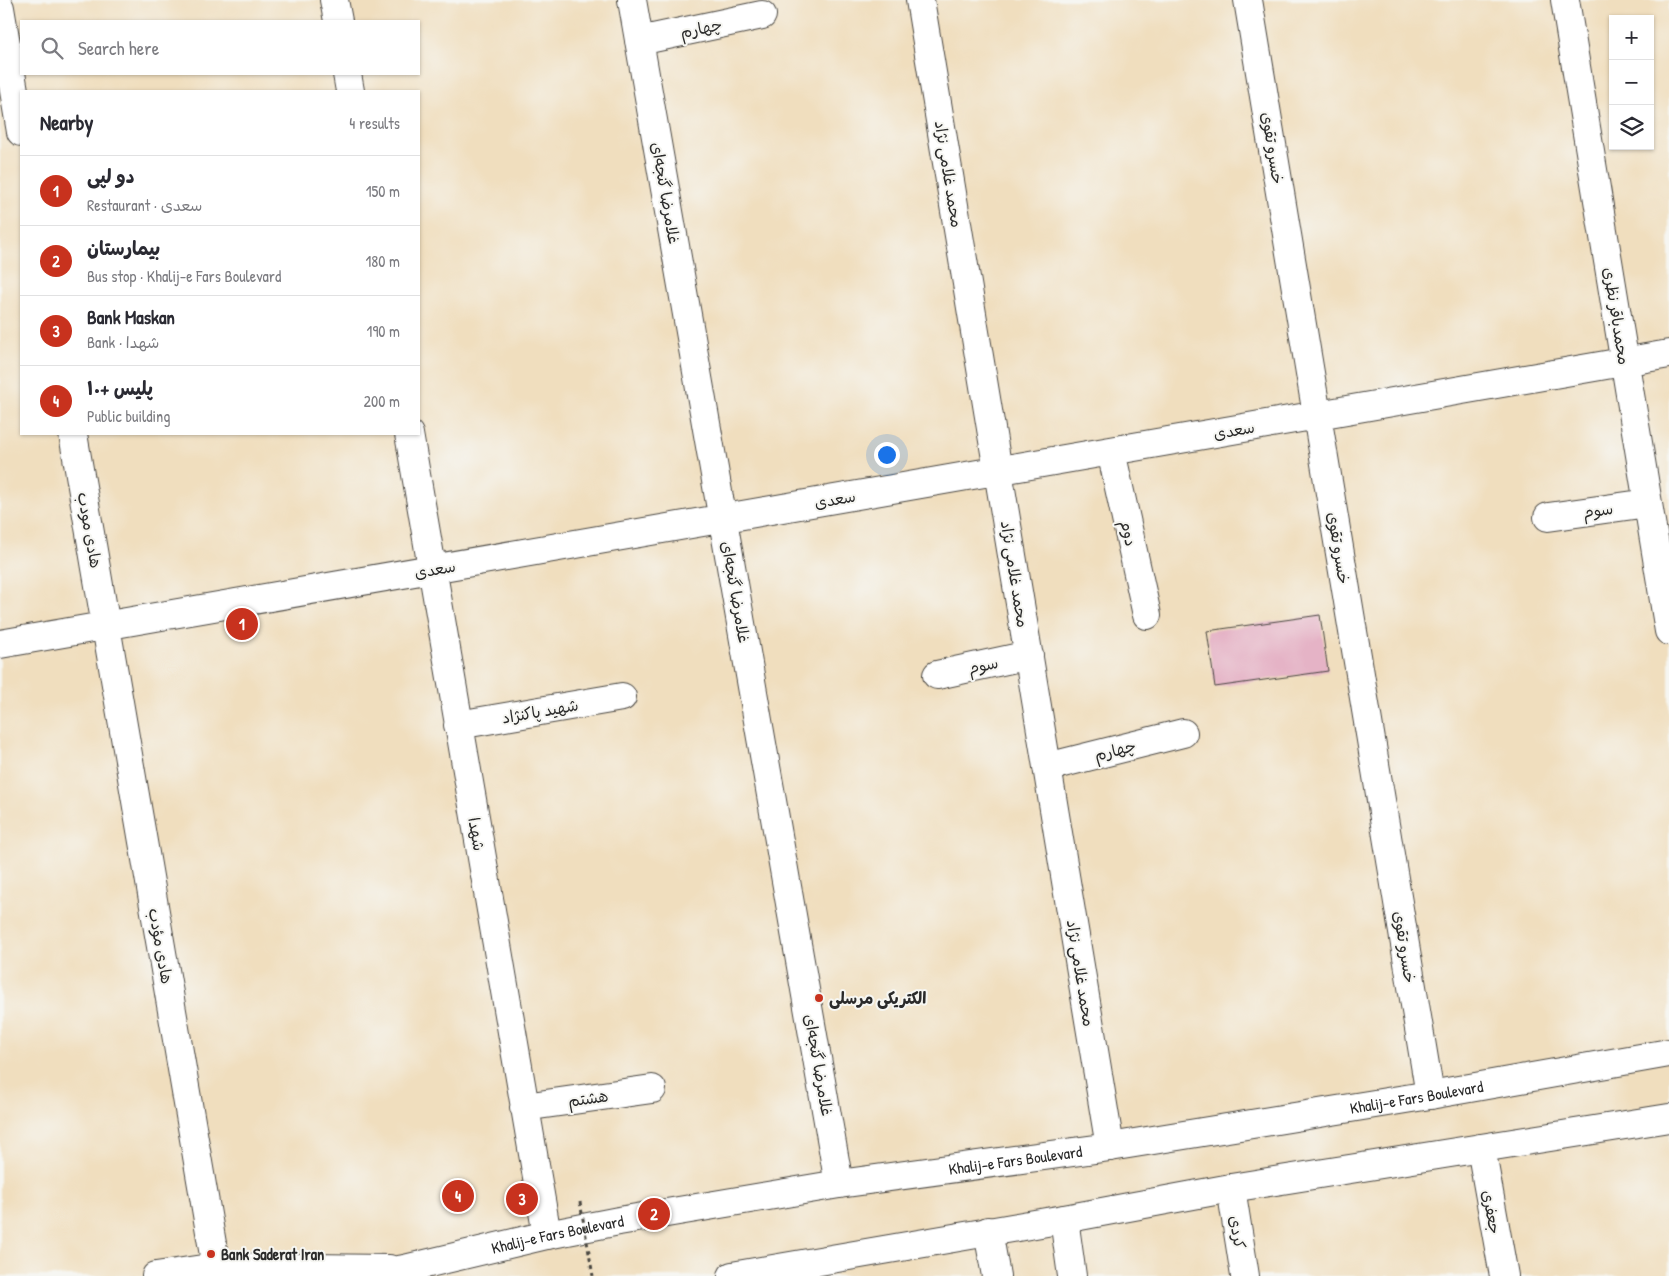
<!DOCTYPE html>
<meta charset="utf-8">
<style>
body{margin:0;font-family:"Patrick Hand","Playpen Sans Arabic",sans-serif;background:#f7f7f7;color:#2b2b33}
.controls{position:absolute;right:15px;top:15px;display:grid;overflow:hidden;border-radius:0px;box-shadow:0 1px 4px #0004}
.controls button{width:45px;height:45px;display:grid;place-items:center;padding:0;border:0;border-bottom:1px solid #e1e1e2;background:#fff;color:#2b2b33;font:25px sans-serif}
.you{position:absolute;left:886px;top:454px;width:18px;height:18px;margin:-12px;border:4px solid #fff;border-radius:50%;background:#1a73e8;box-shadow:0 0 0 8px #1a73e833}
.badge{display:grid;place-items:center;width:32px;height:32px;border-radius:50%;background:#c8321e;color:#fff;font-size:16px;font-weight:700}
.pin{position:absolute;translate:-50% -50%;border:2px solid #fff;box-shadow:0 1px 5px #0006}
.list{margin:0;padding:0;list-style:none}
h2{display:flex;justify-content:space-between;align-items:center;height:65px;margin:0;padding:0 20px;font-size:21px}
h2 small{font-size:16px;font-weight:400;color:#7c7c81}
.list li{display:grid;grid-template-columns:32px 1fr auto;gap:15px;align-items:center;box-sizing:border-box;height:70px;padding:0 20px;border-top:1px solid #e1e1e2}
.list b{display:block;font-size:19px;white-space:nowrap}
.list p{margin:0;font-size:16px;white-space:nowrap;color:#7c7c81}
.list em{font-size:16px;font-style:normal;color:#7c7c81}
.icon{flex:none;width:28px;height:28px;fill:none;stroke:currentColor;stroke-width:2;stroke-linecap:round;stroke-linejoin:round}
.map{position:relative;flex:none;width:1669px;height:1276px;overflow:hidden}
.search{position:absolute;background:#fff;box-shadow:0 1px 4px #0004;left:20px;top:20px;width:400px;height:55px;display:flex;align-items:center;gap:12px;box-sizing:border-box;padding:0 18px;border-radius:0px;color:#7c7c81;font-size:19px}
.panel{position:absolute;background:#fff;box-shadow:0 1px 4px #0004;left:20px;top:90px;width:400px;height:345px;border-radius:0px}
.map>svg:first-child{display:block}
</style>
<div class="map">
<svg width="1669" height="1276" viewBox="0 0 1669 1276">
<rect width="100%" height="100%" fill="#f6f6f2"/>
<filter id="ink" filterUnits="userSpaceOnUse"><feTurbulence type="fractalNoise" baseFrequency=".02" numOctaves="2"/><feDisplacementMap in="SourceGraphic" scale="10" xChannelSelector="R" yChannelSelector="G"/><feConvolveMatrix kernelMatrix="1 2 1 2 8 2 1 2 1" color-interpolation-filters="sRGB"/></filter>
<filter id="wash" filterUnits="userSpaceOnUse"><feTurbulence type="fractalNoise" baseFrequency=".0096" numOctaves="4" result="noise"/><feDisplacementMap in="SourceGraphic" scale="20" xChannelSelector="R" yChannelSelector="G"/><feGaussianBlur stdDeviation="1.12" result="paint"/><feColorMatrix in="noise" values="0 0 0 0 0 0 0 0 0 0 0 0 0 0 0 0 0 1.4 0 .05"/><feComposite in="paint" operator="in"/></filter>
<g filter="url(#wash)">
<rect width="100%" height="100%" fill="#f0debe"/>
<g id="blocks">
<path fill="#e5b3c6" d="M1320,615L1328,671L1215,687L1207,631Z"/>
</g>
</g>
<g filter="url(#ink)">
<use href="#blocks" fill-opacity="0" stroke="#494641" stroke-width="1"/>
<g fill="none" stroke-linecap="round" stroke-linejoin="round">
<g stroke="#494641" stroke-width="30">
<path id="minor" d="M334,0L338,21
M632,0L839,1184
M920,0L1110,1147
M1248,0L1430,1095
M1565,0L1669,631
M0,8L21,132
M639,41L762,15
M347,74L350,91
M73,434L216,1267
M409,434L547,1235
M1111,451L1147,615
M1548,517L1648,503
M0,644L1669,354
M937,675L1029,655
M458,725L622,697
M1047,767L1183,733
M524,1107L652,1089
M1481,1148L1504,1276
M1231,1188L1245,1276
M1064,1219L1072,1276
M988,1231L996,1276
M156,1276L216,1267L389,1269"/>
</g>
<g stroke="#494641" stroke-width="30">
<g id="major">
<path id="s1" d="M364,1276L404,1269L547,1235L619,1221L839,1184L1110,1147L1430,1095L1669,1053"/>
<path d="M732,1276L1064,1219L1231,1188L1669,1118"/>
</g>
</g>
<use href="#minor" stroke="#fff" stroke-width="28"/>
<use href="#major" stroke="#fff" stroke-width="28"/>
<path stroke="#494641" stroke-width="3" stroke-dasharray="4 4" stroke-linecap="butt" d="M580,1202L593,1276"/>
</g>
</g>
<g fill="#c8321e" stroke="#f6f6f2" stroke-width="2">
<circle cx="819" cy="998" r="5"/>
<circle cx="211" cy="1254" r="5"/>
</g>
<g text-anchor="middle" stroke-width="4" stroke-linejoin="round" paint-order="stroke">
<g font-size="16" fill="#2b2b2b" stroke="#f6f6f2">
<text transform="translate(701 28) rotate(-12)" y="6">چهارم</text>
<text transform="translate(1273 148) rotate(81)" y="6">خسرو تقوی</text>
<text transform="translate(949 174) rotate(81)" y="6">محمد غلامی نژاد</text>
<text transform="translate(666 193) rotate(80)" y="6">غلامرضا گنجه‌ای</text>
<text transform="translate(1617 316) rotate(81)" y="6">محمدباقر نظری</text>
<text transform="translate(1234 430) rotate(-10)" y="6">سعدی</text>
<text transform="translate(835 499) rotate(-10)" y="6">سعدی</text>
<text transform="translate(1598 510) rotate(-8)" y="6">سوم</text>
<text transform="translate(90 530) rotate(80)" y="6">هادی مودب</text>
<text transform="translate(1129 533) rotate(77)" y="6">دوم</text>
<text transform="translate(1339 548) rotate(81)" y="6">خسرو تقوی</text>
<text transform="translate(435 569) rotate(-10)" y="6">سعدی</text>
<text transform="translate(1015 574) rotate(81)" y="6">محمد غلامی نژاد</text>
<text transform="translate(736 592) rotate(80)" y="6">غلامرضا گنجه‌ای</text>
<text transform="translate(983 665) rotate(-12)" y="6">سوم</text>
<text transform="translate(540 711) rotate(-10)" y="6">شهید پاکنژاد</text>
<text transform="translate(1115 750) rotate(-14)" y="6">چهارم</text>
<text transform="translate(477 834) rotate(80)" y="6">شهدا</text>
<text transform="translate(161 946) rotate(80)" y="6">هادی مؤدب</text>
<text transform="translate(1405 947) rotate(81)" y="6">خسرو تقوی</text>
<text transform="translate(1081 973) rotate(81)" y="6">محمد غلامی نژاد</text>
<text transform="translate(819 1065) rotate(80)" y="6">غلامرضا گنجه‌ای</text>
<text dy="6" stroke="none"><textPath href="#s1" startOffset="1068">Khalij-e Fars Boulevard</textPath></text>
<text transform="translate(588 1098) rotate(-8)" y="6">هشتم</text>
<text dy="6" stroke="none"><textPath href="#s1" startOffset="662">Khalij-e Fars Boulevard</textPath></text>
<text transform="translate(1492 1212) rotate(80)" y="6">جعفری</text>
<text transform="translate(1238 1232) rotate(81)" y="6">کردی</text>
<text dy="6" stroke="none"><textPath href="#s1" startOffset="198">Khalij-e Fars Boulevard</textPath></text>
</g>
<g font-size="16" font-weight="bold" fill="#2b2b2b" stroke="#f6f6f2" text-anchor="start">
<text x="829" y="1004">الکتریکی مرسلی</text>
<text x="221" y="1260">Bank Saderat Iran</text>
</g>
</g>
</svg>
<div class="controls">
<button>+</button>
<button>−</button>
<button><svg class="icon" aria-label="layers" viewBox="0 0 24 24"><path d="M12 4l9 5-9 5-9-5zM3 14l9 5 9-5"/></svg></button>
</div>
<div class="you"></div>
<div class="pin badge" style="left:242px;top:624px">1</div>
<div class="pin badge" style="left:654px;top:1214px">2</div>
<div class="pin badge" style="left:522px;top:1199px">3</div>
<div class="pin badge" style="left:458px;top:1196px">4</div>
<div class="search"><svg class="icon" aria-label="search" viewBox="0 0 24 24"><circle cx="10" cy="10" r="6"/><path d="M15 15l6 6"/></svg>Search here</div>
<section class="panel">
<h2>Nearby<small>4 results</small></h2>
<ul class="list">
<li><span class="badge">1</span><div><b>دو لپی</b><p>Restaurant · سعدی</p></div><em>150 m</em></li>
<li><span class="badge">2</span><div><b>بیمارستان</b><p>Bus stop · Khalij-e Fars Boulevard</p></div><em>180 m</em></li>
<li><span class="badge">3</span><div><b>Bank Maskan</b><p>Bank · شهدا</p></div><em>190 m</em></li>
<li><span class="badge">4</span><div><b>پلیس +۱۰</b><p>Public building</p></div><em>200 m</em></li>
</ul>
</section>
</div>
